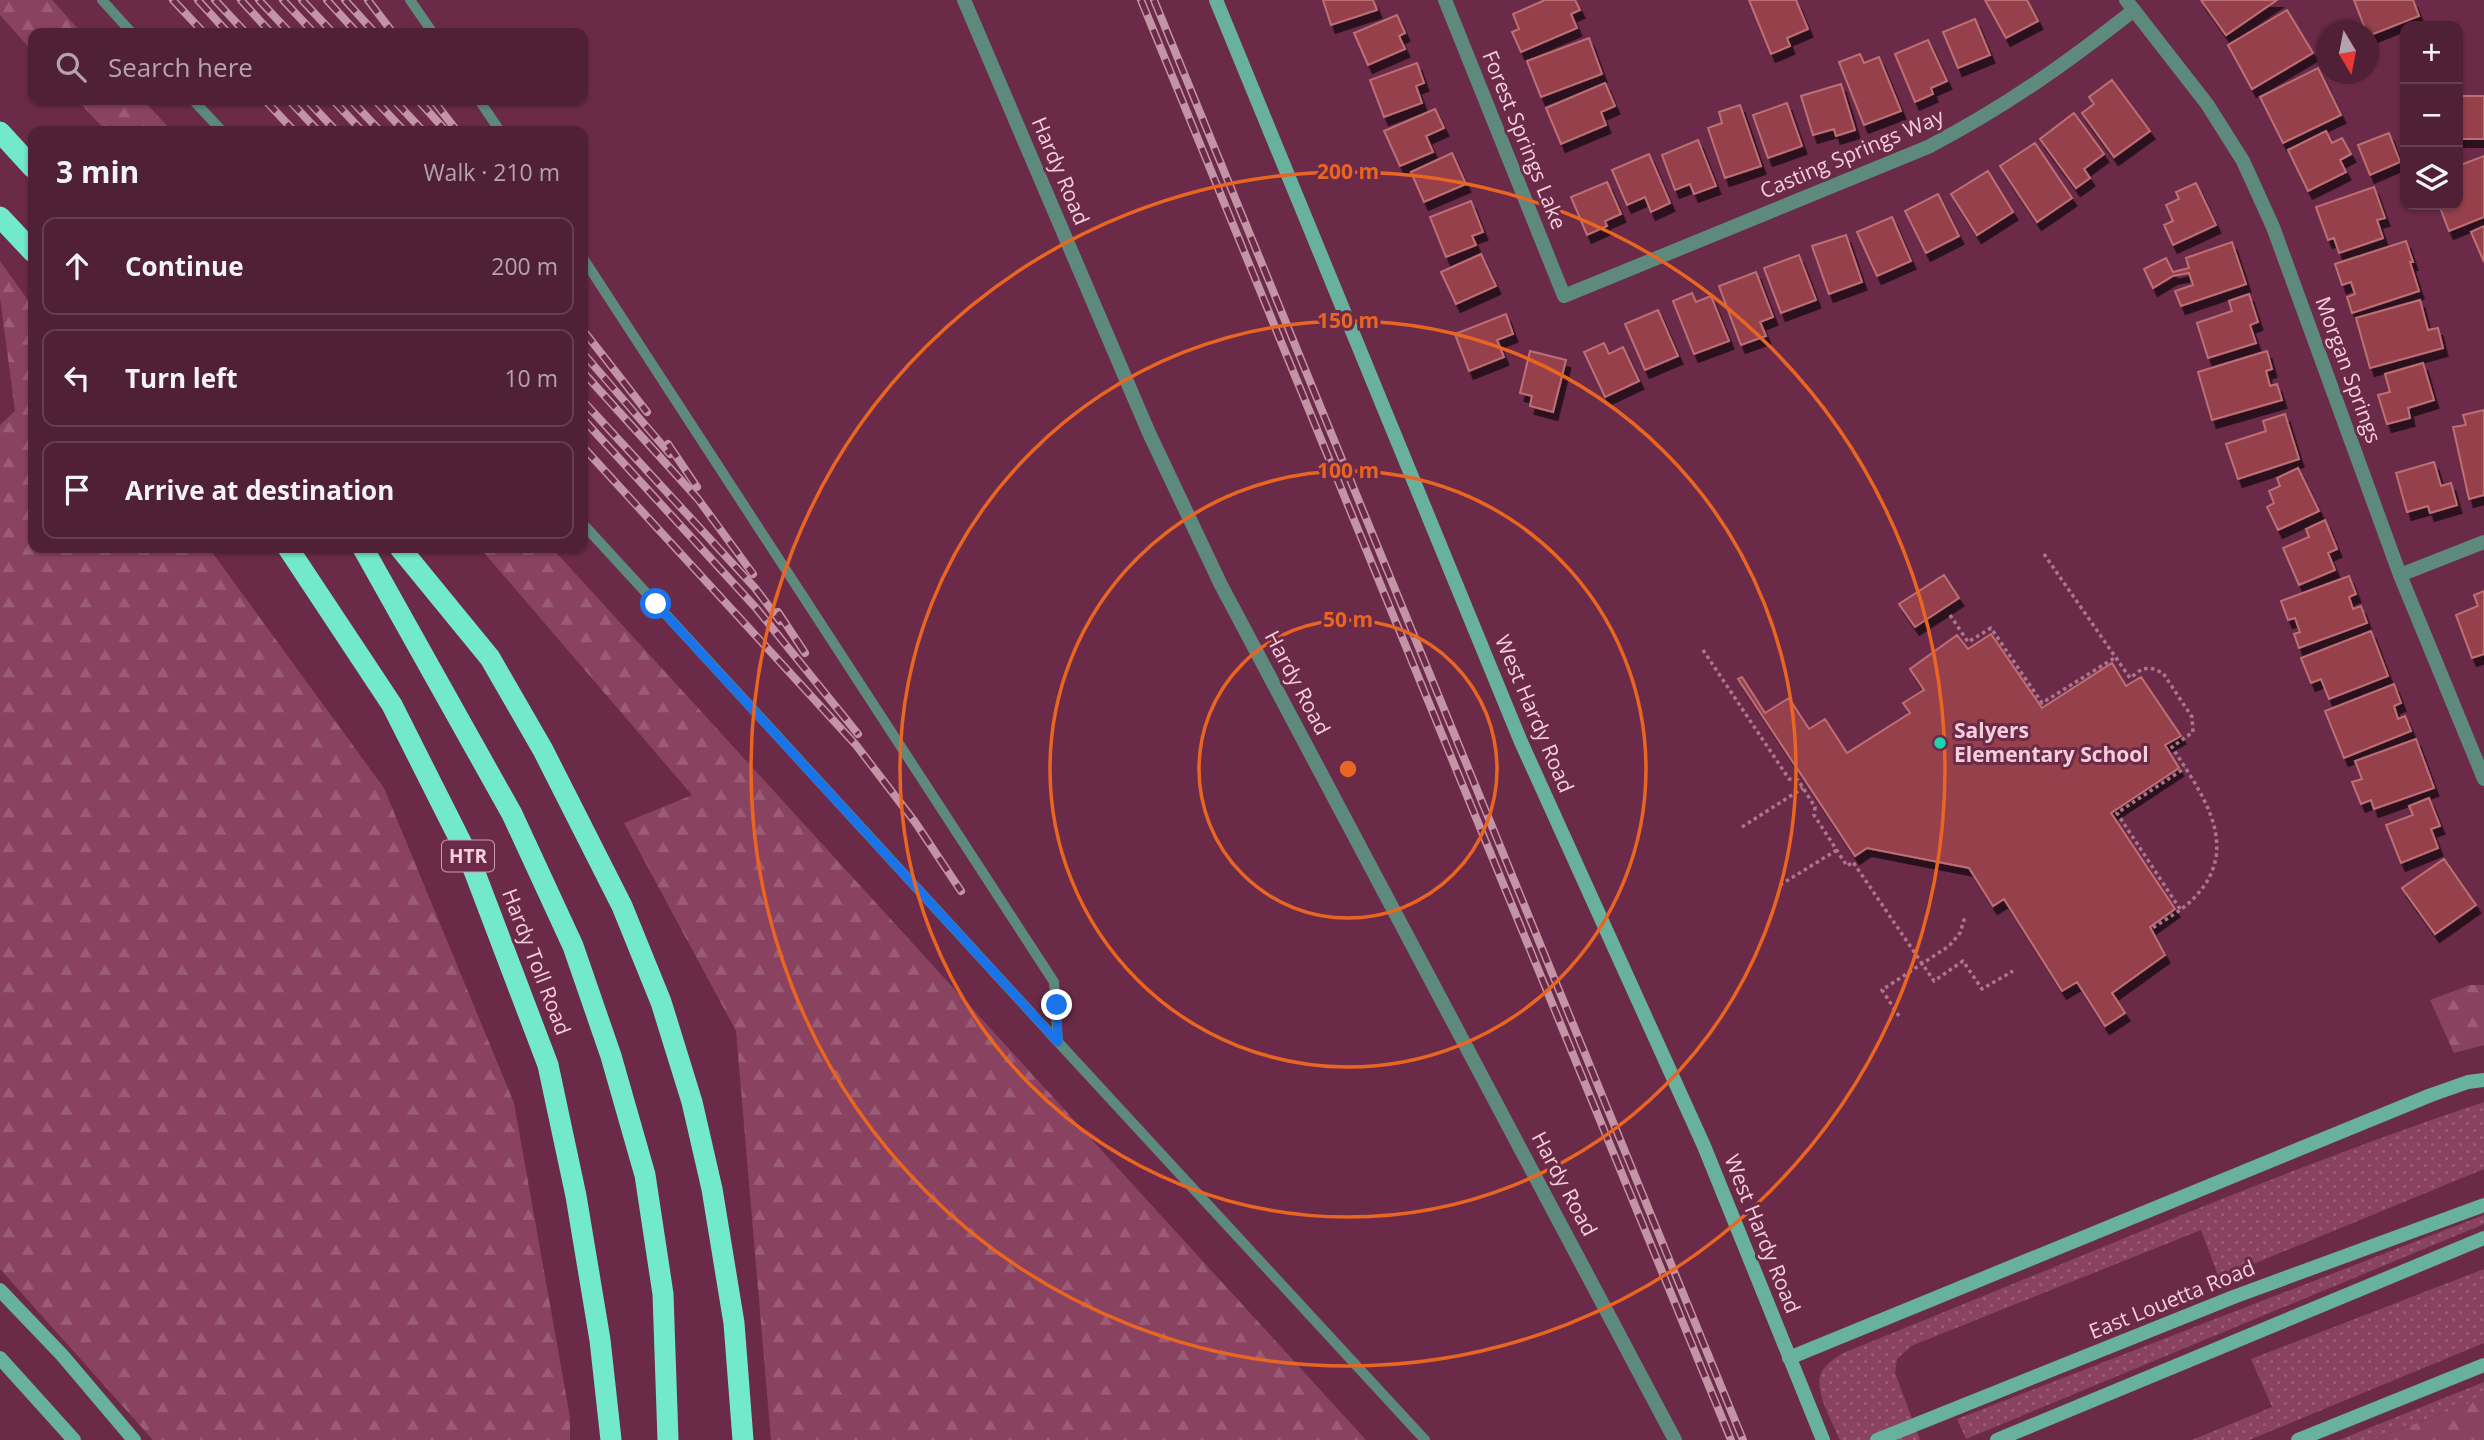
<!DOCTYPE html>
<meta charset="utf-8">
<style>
body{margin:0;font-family:"Open Sans",sans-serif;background:#56283e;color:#f1f3f6}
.controls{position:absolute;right:21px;top:21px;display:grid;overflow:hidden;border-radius:14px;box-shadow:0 2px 5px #0004}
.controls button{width:63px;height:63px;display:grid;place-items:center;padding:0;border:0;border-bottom:2px solid #673e51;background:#502036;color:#f1f3f6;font:35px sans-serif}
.compass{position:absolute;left:2316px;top:21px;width:63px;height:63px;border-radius:50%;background:#502036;box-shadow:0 2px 5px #0004;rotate:170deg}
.stop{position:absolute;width:21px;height:21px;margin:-16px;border:5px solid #1a73e8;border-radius:50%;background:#fff}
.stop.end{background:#1a73e8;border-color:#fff;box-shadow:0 2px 7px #0008}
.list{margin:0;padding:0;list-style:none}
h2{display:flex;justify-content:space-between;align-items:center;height:91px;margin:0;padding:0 28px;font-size:30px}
h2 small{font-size:23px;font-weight:400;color:#b4a3ad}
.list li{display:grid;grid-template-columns:46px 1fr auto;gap:21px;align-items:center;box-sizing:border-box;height:98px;margin:0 14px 14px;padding:0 14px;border:2px solid #673e51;border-radius:14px}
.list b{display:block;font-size:26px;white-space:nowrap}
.list em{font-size:23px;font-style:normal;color:#b4a3ad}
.icon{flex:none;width:38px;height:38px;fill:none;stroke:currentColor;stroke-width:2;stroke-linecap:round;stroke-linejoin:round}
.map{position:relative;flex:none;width:2484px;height:1440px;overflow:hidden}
.search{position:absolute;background:#502036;box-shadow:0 2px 5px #0004;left:28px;top:28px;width:560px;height:77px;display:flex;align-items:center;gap:18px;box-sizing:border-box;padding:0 24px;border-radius:14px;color:#b4a3ad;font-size:26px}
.panel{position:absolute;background:#502036;box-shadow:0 2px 5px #0004;left:28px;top:126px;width:560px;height:427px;border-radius:14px}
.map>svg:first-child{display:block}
</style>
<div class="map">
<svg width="2484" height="1440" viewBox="0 0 2484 1440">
<defs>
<pattern id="grass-dots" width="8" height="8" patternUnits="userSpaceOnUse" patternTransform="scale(1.75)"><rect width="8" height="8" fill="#8a4261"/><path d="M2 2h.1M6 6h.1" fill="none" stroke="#9b5c77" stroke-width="1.8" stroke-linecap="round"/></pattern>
<pattern id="forest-firs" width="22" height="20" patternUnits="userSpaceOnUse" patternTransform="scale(1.75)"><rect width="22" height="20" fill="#8a4261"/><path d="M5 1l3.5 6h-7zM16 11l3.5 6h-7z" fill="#9b5c77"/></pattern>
<filter id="shadow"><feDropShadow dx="4.5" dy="8" stdDeviation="0" flood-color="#0009"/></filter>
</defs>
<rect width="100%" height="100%" fill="#6b2b48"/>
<path fill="url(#grass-dots)" d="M2484,1102V1169L2219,1278L2201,1230L1911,1346L1897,1359L1895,1373L1920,1440H1840C1833,1423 1816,1395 1820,1376C1823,1365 1834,1359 1843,1353C2057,1268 2266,1175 2484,1102Z
M2484,1215V1224L1966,1439L1957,1419Z
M2484,1269V1343L2249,1440H2192L2272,1407L2251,1359Z
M2484,1382V1398L2371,1440H2339Z"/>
<path fill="url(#forest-firs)" d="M0,0H52L82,33H33V52L0,15Z
M77,100H143L172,131H106Z
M0,261L33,307V548H209L384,788L514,1103L570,1417V1440H153L0,1269V425L15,411L0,298Z
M480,548H552L1366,1440H771L736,1031L624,823L692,795Z
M2470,985H2484V1045L2454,1053L2430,1000Z
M2484,1398V1440H2371Z"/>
<path fill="#963f4b" stroke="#bc7076" stroke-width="2" filter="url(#shadow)" d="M1323,0H1373L1377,10L1331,25Z
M1545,0H1575L1580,10L1571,14L1577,28L1521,52L1512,32L1519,29L1513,14Z
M1749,0H1796L1808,29L1787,38L1790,46L1771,54Z
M1985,0H2027L2038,21L2006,38Z
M2201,0H2277L2226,35Z
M2354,0H2413L2419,16L2368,36Z
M2287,10L2313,53L2252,89L2228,45Z
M1397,15L1405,33L1399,36L1405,49L1368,65L1354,33Z
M1975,19L1990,55L1958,68L1943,32Z
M1589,38L1602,74L1541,97L1527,61Z
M1928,40L1947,81L1931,88L1933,94L1915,102L1895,54Z
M1860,54L1864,63L1879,57L1901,111L1864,125L1839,62Z
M1417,63L1424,83L1416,86L1422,103L1384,117L1370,80Z
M2318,68L2341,115L2283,143L2260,97Z
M2112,80L2150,131L2114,157L2082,113L2094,104L2089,97Z
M1605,83L1615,106L1601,112L1606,125L1561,144L1546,108Z
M1841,84L1855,130L1836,136L1834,129L1813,135L1801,96Z
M2458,96H2484V139H2458Z
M1787,103L1802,146L1768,158L1753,115Z
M1740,105L1761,166L1725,178L1708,128L1722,123L1719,112Z
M1435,109L1444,128L1426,136L1433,152L1400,166L1384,131Z
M2074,113L2104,154L2084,169L2090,178L2076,188L2040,139Z
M2326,131L2332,143L2342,138L2351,154L2340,160L2346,172L2308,191L2288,150Z
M2389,133L2400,162L2370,175L2358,145Z
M1698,140L1716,186L1694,194L1690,184L1675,190L1662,155Z
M2035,143L2072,198L2037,222L2000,166Z
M1452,153L1466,184L1424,202L1411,172Z
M1649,154L1670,203L1651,212L1645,197L1627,205L1612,170Z
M2484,156V217L2449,231L2439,205H2458V166Z
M1988,171L2013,212L1977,235L1951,194Z
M1607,182L1621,214L1605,221L1607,226L1587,235L1571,197Z
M2196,183L2216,225L2173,245L2164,225L2173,221L2166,205L2179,199L2176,192Z
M2374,187L2385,218L2377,220L2383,238L2339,253L2334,238L2328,240L2316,207Z
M1938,194L1959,236L1926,253L1905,211Z
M1471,201L1483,232L1472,236L1476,245L1446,257L1430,217Z
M1892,217L1911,261L1877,276L1857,232Z
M2484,226V262L2471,232Z
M1846,235L1862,282L1829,294L1812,246Z
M2406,241L2413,262H2410L2419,291L2352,313L2347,297L2355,294L2351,282L2342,285L2335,264Z
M2232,242L2246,284L2181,306L2175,291L2193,285L2189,273L2173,276L2153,288L2144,269L2166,258L2173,272L2189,268L2186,258Z
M1481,254L1496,286L1456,304L1441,272Z
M1799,255L1816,300L1781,313L1764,268Z
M1756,272L1773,317L1760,322L1766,336L1741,345L1719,286Z
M1692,293L1696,302L1711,296L1729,341L1694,354L1673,301Z
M2249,294L2258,322L2250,325L2256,343L2208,358L2197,323L2232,311L2229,301Z
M2420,300L2428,330L2438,328L2443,348L2370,368L2356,318Z
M1658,310L1678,356L1645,370L1625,324Z
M1506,314L1513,334L1497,340L1504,357L1469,371L1455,334Z
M1604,343L1609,354L1623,347L1639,381L1605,397L1584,352Z
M1530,351L1566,360L1553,412L1530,406L1532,396L1520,393Z
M2267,351L2272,369L2266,371L2270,386L2277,384L2282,400L2212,420L2198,372Z
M2423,363L2434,400L2408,408L2410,418L2387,424L2378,395L2390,392L2385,374Z
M2484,410V495L2469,499L2453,427L2466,425L2463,415Z
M2285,414L2299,459L2238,479L2226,444L2266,431L2263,421Z
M2434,462L2441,486L2451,483L2457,505L2430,513L2428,506L2407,512L2396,473Z
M2298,468L2319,511L2278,530L2267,507L2274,503L2269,491L2280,486L2277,478Z
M2325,520L2337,549L2328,553L2335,570L2299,585L2283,548L2309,537L2306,529Z
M1944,575L1959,598L1915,627L1899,604Z
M2349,576L2356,594L2349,597L2353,609L2361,606L2367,623L2299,648L2294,634L2300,632L2295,618L2288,620L2281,601Z
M2484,591V654L2472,658L2456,615L2478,606L2474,595Z
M2371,631L2388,676L2329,699L2321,679L2311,683L2301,658Z
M1991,634L2042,708L2112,663L2126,686L2141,677L2181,736L2165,745L2179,768L2111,813L2175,909L2150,927L2165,955L2112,993L2125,1013L2105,1026L2077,982L2062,991L2004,899L1993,906L1969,868L1867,848L1855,856L1738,679L1742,677L1765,713L1789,698L1809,729L1825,719L1847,753L1910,713L1903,703L1924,690L1910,669L1957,635L1968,649Z
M2394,684L2401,703L2394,706L2398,719L2405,716L2411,731L2344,758L2325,711Z
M2416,739L2434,788L2374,809L2371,800L2361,804L2352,782L2362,779L2355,761Z
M2429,798L2440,826L2431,829L2438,848L2401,863L2386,825L2413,815L2409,806Z
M2444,859L2476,905L2435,934L2402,888Z"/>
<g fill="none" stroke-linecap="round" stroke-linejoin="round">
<path stroke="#ac778d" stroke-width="3.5" stroke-dasharray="3.5 3.5" stroke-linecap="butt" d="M2044,554L2130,678L2142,669L2151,668L2163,673L2192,717L2193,732L2172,747C2201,793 2243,846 2195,897C2183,910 2166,919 2151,929
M1950,615L1968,642L1991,628L2042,703L2116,657
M1703,650L1789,779L1798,780L1815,807L1814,815L1847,866L1853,862L1934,981L1963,961L1982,989L2013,971
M1742,827L1803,788
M1780,885L1837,850
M2180,909L2117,813L2185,768
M1899,1016L1882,990L1949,946L1960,933L1965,917"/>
<path stroke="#5e8a7e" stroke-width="10" d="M102,0L132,33
M410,0L433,33
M193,100L222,131
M479,100L500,131
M583,258L1054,982L1058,1042L1425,1440
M583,524L1058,1042"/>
<path stroke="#5e8a7e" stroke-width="14" d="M964,0L1149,433L1221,585L1675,1440
M1445,0L1564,296L1928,147C2005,107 2067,63 2134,10
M2126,0L2207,104L2243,161L2273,227L2400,575L2484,779
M2400,575L2484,542"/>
<path stroke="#68b19d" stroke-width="14" d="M1216,0L1521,742L1704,1146L1823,1440
M0,1290L62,1355L134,1440
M0,1358L74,1440
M1789,1358L2431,1095L2468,1082L2484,1080
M1877,1440L2236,1296L2484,1205
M1997,1440L2484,1238
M2298,1440L2484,1365"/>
<path stroke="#72e9ca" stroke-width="21" d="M0,132L33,168
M0,217L33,252
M288,548L392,705L470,860L548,1065L576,1196L600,1340L611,1440
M363,548L512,814L573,946L611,1056L645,1175L663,1294L668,1440
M400,548L490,658L543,750L622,906L661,1002L692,1102L712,1189L734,1323L743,1440"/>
<g stroke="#c393a6" stroke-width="8">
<path id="rail" d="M173,0L204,33
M198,0L228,33
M215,0L246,33
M241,0L271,33
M259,0L290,33
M283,0L314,33
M302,0L333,33
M327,0L357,33
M345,0L375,33
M368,0L393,33
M1141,0L1731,1440
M1154,0L1743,1440
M265,100L294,131
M289,100L318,131
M307,100L336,131
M333,100L362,131
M351,100L380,131
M375,100L404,131
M394,100L423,131
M418,100L446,131
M433,100L457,131
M583,330L647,412
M583,353L670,454
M583,372L698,499L753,574
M583,401L755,588L780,621
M583,419L756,608L858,734
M668,444L697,487
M583,447L856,745L915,822L961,891
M778,612L805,653"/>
</g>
<use href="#rail" stroke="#6b2b48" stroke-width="5" stroke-dasharray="16" stroke-linecap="butt"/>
</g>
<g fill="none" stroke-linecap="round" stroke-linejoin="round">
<path stroke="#1a73e8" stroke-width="9" d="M656,604L1058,1042L1057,1005"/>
</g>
<g fill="none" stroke="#e96521" stroke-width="3.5">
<circle cx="1348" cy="769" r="149"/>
<circle cx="1348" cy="769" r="298"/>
<circle cx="1348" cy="769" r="448"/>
<circle cx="1348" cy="769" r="597"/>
</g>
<circle fill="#1cd5b1" stroke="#6b2b48" stroke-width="2.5" cx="1940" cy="743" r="7"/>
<g text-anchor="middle" stroke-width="6" stroke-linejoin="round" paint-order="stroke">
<rect fill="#6b2b48" stroke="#cc9db0" stroke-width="2" x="442" y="840.5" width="52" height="31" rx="5"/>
<g font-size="19" font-weight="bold" fill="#f5cedc">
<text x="468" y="863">HTR</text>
</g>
<g font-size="21" fill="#f5cedc" stroke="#6b2b48">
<text transform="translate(1524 140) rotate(68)" y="7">Forest Springs Lake</text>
<text transform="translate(1852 154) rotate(-23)" y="7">Casting Springs Way</text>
<text transform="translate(1060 171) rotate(67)" y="7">Hardy Road</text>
<text transform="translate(2348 370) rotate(70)" y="7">Morgan Springs</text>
<text transform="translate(1297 683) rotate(62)" y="7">Hardy Road</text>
<text transform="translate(1534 714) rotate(67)" y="7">West Hardy Road</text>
<text transform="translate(536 962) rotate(69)" y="7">Hardy Toll Road</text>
<text transform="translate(1564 1184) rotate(62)" y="7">Hardy Road</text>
<text transform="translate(1762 1234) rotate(68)" y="7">West Hardy Road</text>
<text transform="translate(2172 1300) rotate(-22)" y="7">East Louetta Road</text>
</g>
<g font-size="21" font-weight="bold" fill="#f5cedc" stroke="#6b2b48" text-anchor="start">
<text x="1954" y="738">Salyers<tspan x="1954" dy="24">Elementary School</tspan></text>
</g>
</g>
<circle cx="1348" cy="769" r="10" fill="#e96521" stroke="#6b2b48" stroke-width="3.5"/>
<g font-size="21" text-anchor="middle" font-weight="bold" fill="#e96521" stroke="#6b2b48" stroke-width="6" stroke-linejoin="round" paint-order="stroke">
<text x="1348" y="179">200 m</text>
<text x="1348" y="328">150 m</text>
<text x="1348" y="478">100 m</text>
<text x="1348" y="627">50 m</text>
</g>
</svg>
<div class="controls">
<button>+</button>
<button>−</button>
<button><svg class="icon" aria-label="layers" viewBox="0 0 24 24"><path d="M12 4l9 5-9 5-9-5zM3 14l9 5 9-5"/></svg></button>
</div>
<svg class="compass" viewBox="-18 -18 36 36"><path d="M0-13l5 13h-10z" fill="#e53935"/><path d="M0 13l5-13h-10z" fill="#b4a3ad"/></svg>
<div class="stop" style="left:656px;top:604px"></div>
<div class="stop end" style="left:1057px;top:1005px"></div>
<div class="search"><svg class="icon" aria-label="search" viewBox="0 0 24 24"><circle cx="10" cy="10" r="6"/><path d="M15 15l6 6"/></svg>Search here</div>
<section class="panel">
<h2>3 min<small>Walk · 210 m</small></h2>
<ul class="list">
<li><svg class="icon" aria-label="ahead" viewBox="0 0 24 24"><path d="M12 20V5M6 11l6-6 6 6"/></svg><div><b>Continue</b></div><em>200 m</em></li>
<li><svg class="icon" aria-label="left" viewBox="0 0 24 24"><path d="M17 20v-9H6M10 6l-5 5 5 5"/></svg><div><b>Turn left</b></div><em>10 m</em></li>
<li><svg class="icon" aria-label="arrive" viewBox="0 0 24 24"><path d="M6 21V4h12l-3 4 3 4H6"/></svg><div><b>Arrive at destination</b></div></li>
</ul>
</section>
</div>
